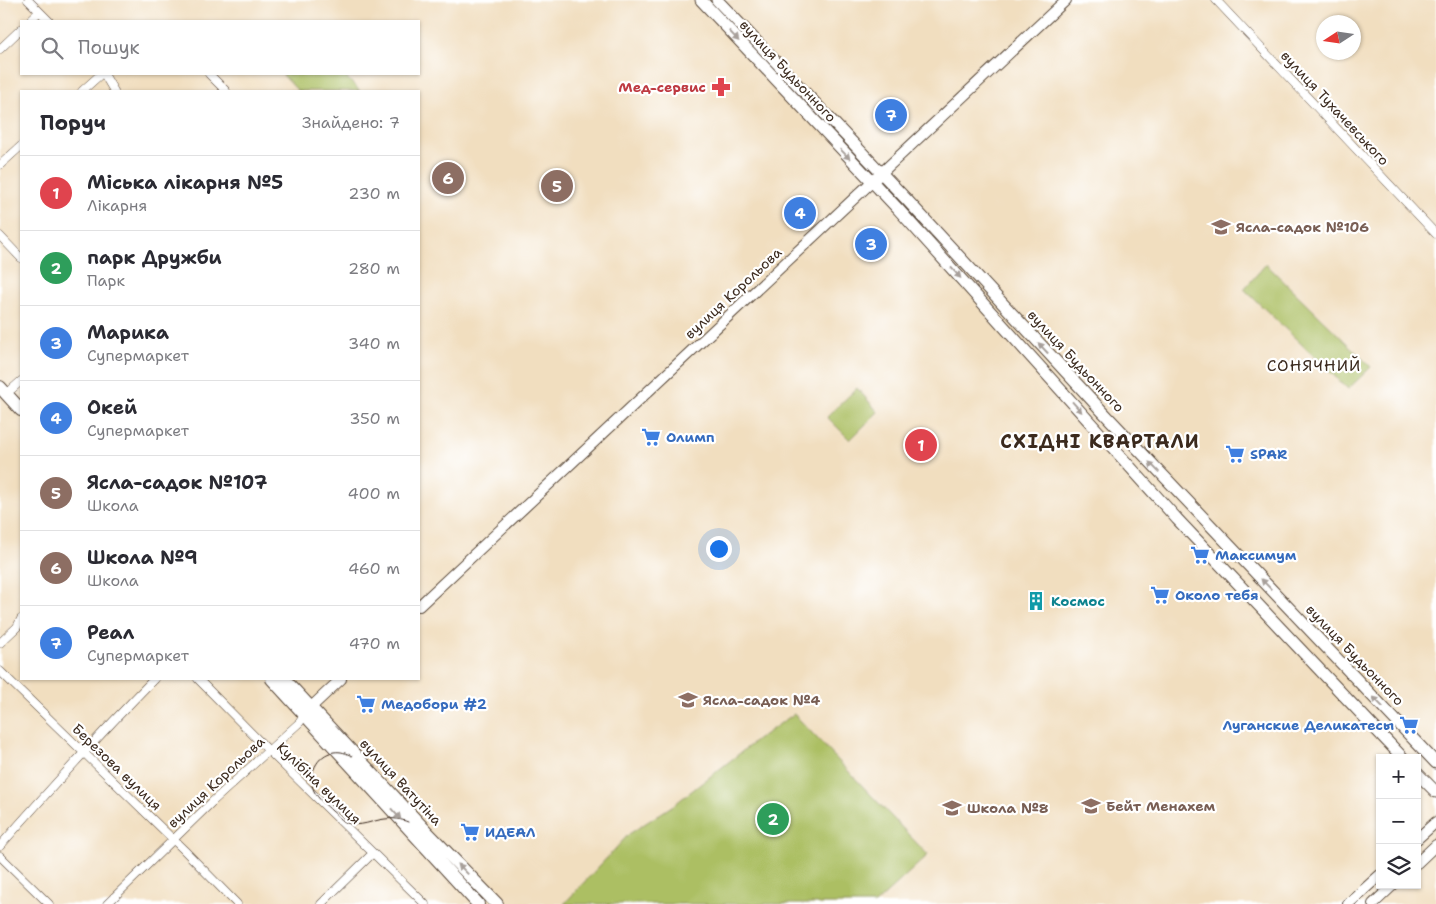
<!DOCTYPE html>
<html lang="uk">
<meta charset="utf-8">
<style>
body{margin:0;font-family:"Shantell Sans",sans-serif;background:#f2f2f3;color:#2b2b33}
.controls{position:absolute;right:15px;bottom:15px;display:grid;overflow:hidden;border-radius:0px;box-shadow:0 1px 4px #0004}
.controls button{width:45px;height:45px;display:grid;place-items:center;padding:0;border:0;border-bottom:1px solid #e1e1e2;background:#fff;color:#2b2b33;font:25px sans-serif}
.compass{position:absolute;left:1316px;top:15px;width:45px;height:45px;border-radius:50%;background:#fff;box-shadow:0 1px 4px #0004;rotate:258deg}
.you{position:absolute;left:718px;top:548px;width:18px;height:18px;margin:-12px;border:4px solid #fff;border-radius:50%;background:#1a73e8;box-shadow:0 0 0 8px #1a73e833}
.badge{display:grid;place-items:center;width:32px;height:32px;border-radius:50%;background:#db2777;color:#fff;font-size:16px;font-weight:700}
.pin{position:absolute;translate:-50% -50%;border:2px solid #fff;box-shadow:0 1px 5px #0006}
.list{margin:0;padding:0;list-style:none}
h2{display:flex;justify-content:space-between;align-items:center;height:65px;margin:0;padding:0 20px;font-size:21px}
h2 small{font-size:16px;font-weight:400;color:#7c7c81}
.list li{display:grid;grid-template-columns:32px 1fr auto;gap:15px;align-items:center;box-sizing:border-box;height:75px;padding:0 20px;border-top:1px solid #e1e1e2}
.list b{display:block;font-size:19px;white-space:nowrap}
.list p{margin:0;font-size:16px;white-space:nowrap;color:#7c7c81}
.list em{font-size:16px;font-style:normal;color:#7c7c81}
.icon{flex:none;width:28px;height:28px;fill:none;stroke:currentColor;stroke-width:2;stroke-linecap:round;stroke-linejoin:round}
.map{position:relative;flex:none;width:1436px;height:904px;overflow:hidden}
.search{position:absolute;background:#fff;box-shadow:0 1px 4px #0004;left:20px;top:20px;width:400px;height:55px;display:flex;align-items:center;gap:12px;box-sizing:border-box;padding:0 18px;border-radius:0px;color:#7c7c81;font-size:19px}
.panel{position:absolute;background:#fff;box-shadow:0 1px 4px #0004;left:20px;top:90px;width:400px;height:590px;border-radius:0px}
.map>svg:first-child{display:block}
</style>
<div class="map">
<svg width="1436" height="904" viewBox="0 0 1436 904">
<rect width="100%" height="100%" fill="#fff"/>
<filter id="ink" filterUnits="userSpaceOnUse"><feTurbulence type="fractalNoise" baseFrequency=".02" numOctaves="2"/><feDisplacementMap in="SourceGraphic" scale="10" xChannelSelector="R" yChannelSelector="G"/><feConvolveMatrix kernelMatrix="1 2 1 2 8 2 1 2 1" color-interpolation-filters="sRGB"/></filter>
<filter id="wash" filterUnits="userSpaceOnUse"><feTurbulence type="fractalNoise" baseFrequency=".0096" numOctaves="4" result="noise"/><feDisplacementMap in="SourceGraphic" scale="20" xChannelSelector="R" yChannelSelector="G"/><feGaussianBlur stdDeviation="1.12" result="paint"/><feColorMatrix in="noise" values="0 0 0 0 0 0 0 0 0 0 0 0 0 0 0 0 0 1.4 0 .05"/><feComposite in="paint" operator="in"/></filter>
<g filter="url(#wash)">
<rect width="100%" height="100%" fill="#f1debf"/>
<path fill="#acbf63" stroke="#747440" d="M282,74H343L360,91H298Z
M1266,264L1371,367L1348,389L1244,289Z
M857,388L878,412L850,440L827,417Z
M794,714L928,855L875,904H564L629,834L675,804L758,739Z"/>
</g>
<g filter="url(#ink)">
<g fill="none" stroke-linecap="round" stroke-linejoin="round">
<g stroke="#564536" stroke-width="9">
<path id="minor" d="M28,0L49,21
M1216,0L1436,234
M29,21L39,12
M0,49L21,29
M104,74L114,91
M209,74L226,91
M82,91L101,74
M0,165L21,146
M0,236L21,258
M12,389L21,381
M0,643L17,627L21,619
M0,671L184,850L237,904
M198,679L269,751L425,904
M0,846C50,789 101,733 154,679
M0,856L49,904
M107,904L212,802L300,722L305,713
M321,904L373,853"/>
</g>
<g stroke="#564536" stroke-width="12">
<path id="tertiary" d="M419,606L1066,0
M306,712L341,679
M1417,839L1436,822
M1417,863L1436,845
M1348,904L1380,875
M1373,904L1393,885"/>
</g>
<g stroke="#564536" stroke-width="13">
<path id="secondary" d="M701,0L898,209L1177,519L1403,758
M717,0L907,200L1102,411L1436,763
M1417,773L1436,792"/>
</g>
<g stroke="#564536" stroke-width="14">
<path id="primary" d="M0,387L21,410
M272,679L478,904
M284,679L427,832L497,904"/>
</g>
<use href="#minor" stroke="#fff" stroke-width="8"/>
<use href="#tertiary" stroke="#fff" stroke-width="10"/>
<use href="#secondary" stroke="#fff" stroke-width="11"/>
<use href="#primary" stroke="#fff" stroke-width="12"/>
<path stroke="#3b2a1e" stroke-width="1" d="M352,756C346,753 341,751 334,752C317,754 307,776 314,791C318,799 326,805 332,811C337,815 342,821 347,823C360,828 373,820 385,819C393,818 401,819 408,822"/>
</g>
<defs><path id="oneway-solid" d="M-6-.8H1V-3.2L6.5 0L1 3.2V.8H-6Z" transform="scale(1.25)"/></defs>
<g fill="#a79f9a">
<use href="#oneway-solid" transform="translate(734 36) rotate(47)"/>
<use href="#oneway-solid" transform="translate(845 154) rotate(46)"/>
<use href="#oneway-solid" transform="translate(956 273) rotate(48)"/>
<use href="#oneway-solid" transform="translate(1043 348) rotate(-133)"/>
<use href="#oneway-solid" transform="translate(1077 407) rotate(48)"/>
<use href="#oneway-solid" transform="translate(1154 467) rotate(-134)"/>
<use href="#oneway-solid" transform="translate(1266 584) rotate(-134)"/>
<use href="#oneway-solid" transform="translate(1378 702) rotate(-134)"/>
<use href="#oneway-solid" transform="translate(396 814) rotate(48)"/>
<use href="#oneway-solid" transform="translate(463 869) rotate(-134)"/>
</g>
</g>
<defs>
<g id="pharmacy-bare" transform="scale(1.5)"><path d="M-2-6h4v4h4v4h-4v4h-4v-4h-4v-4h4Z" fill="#e0444e" stroke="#fff" stroke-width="2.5" paint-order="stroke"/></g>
<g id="school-bare" transform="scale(1.5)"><path d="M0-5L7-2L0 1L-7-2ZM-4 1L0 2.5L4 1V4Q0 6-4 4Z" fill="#8d6e63" stroke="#fff" stroke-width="2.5" paint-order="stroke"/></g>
<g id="supermarket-bare" transform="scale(1.5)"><path d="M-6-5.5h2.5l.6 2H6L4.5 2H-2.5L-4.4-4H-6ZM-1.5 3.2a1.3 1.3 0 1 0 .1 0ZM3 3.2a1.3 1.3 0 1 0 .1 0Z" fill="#3f7fe0" stroke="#fff" stroke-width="2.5" paint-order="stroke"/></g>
<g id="building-bare" transform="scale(1.5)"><path d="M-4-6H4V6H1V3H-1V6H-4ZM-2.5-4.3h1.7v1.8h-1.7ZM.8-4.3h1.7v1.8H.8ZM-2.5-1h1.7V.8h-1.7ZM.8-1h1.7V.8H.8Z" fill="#0f9aa8" stroke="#fff" stroke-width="2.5" paint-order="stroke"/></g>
</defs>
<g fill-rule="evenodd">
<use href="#pharmacy-bare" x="721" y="87"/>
<use href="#school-bare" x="1221" y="227"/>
<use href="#supermarket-bare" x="651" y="437"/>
<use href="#supermarket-bare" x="1235" y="454"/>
<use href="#supermarket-bare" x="1200" y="555"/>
<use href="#supermarket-bare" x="1160" y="595"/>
<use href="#building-bare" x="1036" y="601"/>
<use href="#school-bare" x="688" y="700"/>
<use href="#supermarket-bare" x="366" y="704"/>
<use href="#supermarket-bare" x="1409" y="725"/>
<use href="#school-bare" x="1091" y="806"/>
<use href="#school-bare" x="952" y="808"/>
<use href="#supermarket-bare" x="470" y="832"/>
</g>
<g text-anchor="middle" stroke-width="4.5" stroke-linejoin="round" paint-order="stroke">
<g font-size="14" fill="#3b2a1e" stroke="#fff">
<text transform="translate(788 71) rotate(47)" y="5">вулиця Будьонного</text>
<text transform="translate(1335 108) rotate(47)" y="5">вулиця Тухачевського</text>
<text transform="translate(733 293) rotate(-43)" y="5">вулиця Корольова</text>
<text transform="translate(1076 361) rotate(47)" y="5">вулиця Будьонного</text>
<text transform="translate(1355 655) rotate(46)" y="5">вулиця Будьонного</text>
<text transform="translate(117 767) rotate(44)" y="5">Березова вулиця</text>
<text transform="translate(216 782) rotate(-43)" y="5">вулиця Корольова</text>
<text transform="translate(401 782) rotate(47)" y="5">вулиця Ватутіна</text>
<text transform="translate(319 783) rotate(44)" y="5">Кулібіна вулиця</text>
</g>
<g font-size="14" font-weight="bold" fill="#be3a42" stroke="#fff" text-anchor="end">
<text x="706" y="92">Мед-сервис</text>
</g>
<g font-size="14" font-weight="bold" fill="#785e54" stroke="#fff" text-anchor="start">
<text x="1236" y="232">Ясла-садок №106</text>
<text x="703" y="705">Ясла-садок №4</text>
<text x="1106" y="811">Бейт Менахем</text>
<text x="967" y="813">Школа №8</text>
</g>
<g font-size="14" font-weight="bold" fill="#366cbe" stroke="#fff" text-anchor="start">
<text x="666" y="442">Олимп</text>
<text x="1250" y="459">SPAR</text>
<text x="1215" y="560">Максимум</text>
<text x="1175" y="600">Около тебя</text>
<text x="381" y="709">Медобори #2</text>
<text x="1394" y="730" text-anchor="end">Луганские Деликатесы</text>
<text x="485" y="837">ИДЕАЛ</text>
</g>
<g font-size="14" font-weight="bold" fill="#0d838f" stroke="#fff" text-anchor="start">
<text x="1051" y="606">Космос</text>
</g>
<g font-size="16" letter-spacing="1" fill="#3b2a1e" stroke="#fff">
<text x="1314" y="371">СОНЯЧНИЙ</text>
</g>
<g font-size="19" font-weight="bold" letter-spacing="1" fill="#3b2a1e" stroke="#fff">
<text x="1100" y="448">СХІДНІ КВАРТАЛИ</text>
</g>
</g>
</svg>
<div class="controls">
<button>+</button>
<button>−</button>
<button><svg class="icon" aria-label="layers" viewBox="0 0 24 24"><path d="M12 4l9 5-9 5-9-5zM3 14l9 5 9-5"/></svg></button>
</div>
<svg class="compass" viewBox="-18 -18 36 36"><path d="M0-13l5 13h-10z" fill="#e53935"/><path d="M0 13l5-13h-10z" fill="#7c7c81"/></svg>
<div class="you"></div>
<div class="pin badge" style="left:921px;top:445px;background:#e0444e">1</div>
<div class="pin badge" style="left:773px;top:819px;background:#2e9e5b">2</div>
<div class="pin badge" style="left:871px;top:244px;background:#3f7fe0">3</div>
<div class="pin badge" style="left:800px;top:213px;background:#3f7fe0">4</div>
<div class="pin badge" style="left:557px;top:186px;background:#8d6e63">5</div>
<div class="pin badge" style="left:448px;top:178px;background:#8d6e63">6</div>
<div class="pin badge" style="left:891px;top:115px;background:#3f7fe0">7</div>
<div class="search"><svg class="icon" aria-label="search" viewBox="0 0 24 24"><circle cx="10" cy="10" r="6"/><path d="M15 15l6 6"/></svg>Пошук</div>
<section class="panel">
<h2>Поруч<small>Знайдено: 7</small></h2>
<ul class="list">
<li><span class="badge" style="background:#e0444e">1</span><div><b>Міська лікарня №5</b><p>Лікарня</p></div><em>230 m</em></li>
<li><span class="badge" style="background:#2e9e5b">2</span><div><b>парк Дружби</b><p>Парк</p></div><em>280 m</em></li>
<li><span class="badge" style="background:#3f7fe0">3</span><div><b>Марика</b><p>Супермаркет</p></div><em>340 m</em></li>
<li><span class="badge" style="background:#3f7fe0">4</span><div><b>Окей</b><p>Супермаркет</p></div><em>350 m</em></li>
<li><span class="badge" style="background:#8d6e63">5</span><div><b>Ясла-садок №107</b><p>Школа</p></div><em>400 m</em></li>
<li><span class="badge" style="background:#8d6e63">6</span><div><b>Школа №9</b><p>Школа</p></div><em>460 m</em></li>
<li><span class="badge" style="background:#3f7fe0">7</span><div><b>Реал</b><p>Супермаркет</p></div><em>470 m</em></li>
</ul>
</section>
</div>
